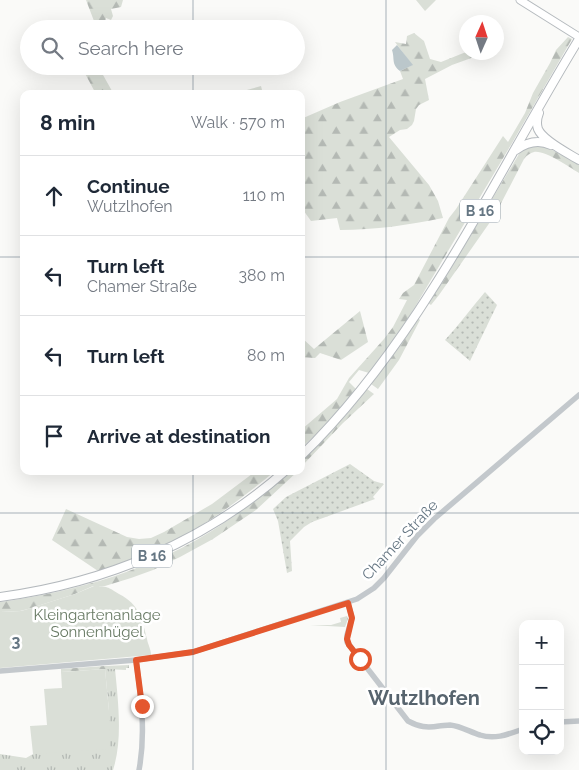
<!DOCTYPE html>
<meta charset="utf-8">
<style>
body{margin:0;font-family:Raleway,sans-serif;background:#f2f2f3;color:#1f2937}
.controls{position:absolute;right:15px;bottom:15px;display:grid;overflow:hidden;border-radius:10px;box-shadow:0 5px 20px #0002}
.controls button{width:45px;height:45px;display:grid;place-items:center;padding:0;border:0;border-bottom:1px solid #e0e1e3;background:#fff;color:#1f2937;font:25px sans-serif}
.compass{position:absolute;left:459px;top:15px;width:45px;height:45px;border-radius:50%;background:#fff;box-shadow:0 5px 20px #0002;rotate:3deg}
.stop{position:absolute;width:15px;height:15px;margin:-11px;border:4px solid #e4572e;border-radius:50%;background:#fff}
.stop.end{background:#e4572e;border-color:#fff;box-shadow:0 1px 5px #0008}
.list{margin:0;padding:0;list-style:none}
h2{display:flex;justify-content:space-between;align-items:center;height:65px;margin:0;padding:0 20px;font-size:21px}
h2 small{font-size:16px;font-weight:400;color:#747a83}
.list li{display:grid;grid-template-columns:32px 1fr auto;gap:15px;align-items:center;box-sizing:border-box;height:80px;padding:0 20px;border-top:1px solid #e0e1e3}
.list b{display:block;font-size:19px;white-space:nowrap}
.list p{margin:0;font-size:16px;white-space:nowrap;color:#747a83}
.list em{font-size:16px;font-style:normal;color:#747a83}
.icon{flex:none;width:28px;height:28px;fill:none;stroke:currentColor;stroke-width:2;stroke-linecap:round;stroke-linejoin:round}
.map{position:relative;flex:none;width:579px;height:770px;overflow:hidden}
.search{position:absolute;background:#fff;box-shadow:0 5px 20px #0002;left:20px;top:20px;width:285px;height:55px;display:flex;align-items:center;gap:12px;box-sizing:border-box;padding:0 18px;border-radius:28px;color:#747a83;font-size:19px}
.panel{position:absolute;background:#fff;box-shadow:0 5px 20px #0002;left:20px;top:90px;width:285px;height:385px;border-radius:10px}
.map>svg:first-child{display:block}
</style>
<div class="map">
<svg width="579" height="770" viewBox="0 0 579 770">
<defs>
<pattern id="grass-dots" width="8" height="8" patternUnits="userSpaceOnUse" patternTransform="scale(1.25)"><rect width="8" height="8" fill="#dadfd7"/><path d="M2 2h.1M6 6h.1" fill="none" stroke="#b4b9b4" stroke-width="1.8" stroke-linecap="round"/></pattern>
<pattern id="forest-firs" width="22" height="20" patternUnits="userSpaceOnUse" patternTransform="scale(1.25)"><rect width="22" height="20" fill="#dadfd7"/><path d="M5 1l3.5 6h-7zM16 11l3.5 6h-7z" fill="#b4b9b4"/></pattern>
<pattern id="park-tufts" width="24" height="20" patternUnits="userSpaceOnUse" patternTransform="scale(1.25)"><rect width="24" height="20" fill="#dadfd7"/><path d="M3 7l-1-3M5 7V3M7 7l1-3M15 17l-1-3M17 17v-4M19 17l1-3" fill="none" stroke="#b4b9b4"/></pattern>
</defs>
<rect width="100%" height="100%" fill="#fafaf8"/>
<path fill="url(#grass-dots)" d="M485,292L497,305L470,361L445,340C459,325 471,308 485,292Z
M350,464L374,481L384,484L373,497L375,499L312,522L304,527L290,541L292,571L287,573L278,521L273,509L286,497Z"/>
<path fill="url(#forest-firs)" d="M86,0H123L121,7L111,9L113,16L111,20L106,18L103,29H94V21Z
M414,33L424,41L430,59L441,62L466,52L485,53L481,55L476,54L474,57L452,65L425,79L429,100L419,105L416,109L414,121L412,125L407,129L400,130L389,137L429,185L438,201L443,218C409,225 375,230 340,230L337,218L311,221L301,207V119L340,102L403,79L400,71L412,65L395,42L406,44L407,36Z
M568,37L572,39L512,143L409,317L377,363L369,373L359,370L349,382L356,389L326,425L301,448V430L337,399L349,378L384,339L393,327L407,300L399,299L403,293L414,285L449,218L456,209L503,136L508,142L525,113L533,93L550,63L556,50Z
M81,66H98L112,91V94H96Z
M261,86L263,94H232Z
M538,144L549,148L579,165V173C569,167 545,150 534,152C530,153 527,155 524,159L495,215L439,295L431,305L428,303L460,253L519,154L526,147Z
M360,311L368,342L341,360L320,353L315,358L301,357V337L314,349Z
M418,318L420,320L399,360L378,389L371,384Z
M367,389L374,394L343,423L301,467V461L345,416Z
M251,471H275C244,497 212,521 177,539C151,552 125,562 98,571L52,540L66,509L127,537L139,539L151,538L164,532L212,504L252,474Z
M290,471H298L256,510L213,539L180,557L153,570L131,578L105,586H93L75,594L28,609L20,611L1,612V610H0V602C77,592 156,568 221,525C245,509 268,490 290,471Z
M129,665V668H126V670L105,669L61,672V669L105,666Z"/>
<path fill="url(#park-tufts)" d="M347,616L348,619L345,627L310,625H331L341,622L340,618Z
M105,669H115C118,700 123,740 113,770H0V754L26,758L109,711Z"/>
<path fill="#dadfd7" d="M416,0H436L425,11Z
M94,586C107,586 108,587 119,594C140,605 142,619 147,639C148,645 151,649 151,655L0,668V610H1L2,612L21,611L28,609L75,594Z
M105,669L109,711L110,749L33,754L30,726L47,725L44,689L62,688L61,672Z"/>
<path fill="#bbc7cb" d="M397,45L413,65L400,71C391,64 395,59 392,50Z"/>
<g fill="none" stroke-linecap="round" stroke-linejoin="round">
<g stroke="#b5babe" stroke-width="9">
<path id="primary" d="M520,0L579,37"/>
</g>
<g stroke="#b4b9bd" stroke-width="10">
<path id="trunk" d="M539,113C537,118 536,123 538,129C543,141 568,153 579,160
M516,150C527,142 538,139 551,145
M301,456C422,338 492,181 579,39
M0,597C105,583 205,542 285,471"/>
</g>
<path stroke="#c3c8cc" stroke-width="5.5" d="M348,603L352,618L347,635V642L408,721C419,727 427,728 439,726C442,726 446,725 450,725C461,726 470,732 480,735C495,740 509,734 523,729
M136,660C141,697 146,733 139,770
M0,671L136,660L193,652L357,599L374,588L384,578L417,536L434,519L579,395
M560,722L579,721"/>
<use href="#primary" stroke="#fff" stroke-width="7"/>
<use href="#trunk" stroke="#fff" stroke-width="8"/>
</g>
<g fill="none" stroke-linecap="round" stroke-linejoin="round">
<path stroke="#e4572e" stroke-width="6" d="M142,706L136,660L193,652L348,603L352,618L347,639L349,645L360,659"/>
</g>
<path fill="none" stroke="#657683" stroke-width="1" stroke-opacity="0.55" d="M193,0V29M386,0V770M193,66V94M0,257H24M301,257H579M193,471V770M0,513H579"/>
<g text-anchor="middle" stroke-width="5" stroke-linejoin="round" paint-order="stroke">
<g fill="#fff" stroke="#939fa8" stroke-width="1">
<rect x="460" y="199.5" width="40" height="23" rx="4"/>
<rect x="132" y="544.5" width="40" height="23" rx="4"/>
</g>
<g font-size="14" font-weight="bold" fill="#657683">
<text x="480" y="216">B 16</text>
<text x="152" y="561">B 16</text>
</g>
<g font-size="15" fill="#657683" stroke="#fff">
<text transform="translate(400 540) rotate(-47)" y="5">Chamer Straße</text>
</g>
<g font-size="15" fill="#687a64" stroke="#fff">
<text x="97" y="620">Kleingartenanlage<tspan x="97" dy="17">Sonnenhügel</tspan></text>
</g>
<g font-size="20" font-weight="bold" fill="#57646e" stroke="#fff">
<text x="424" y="705">Wutzlhofen</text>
</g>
</g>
<g font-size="16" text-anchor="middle" font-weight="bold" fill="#657683" stroke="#fff" stroke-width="5" stroke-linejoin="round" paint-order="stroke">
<text x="16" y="647">3</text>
</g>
</svg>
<div class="controls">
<button>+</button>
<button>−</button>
<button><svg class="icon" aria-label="locate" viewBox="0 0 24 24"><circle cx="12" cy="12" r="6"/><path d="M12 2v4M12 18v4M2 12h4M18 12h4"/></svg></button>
</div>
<svg class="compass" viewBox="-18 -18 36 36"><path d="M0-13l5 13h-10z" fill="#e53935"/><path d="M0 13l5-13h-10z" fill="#747a83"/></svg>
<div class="stop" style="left:360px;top:659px"></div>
<div class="stop end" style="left:142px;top:706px"></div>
<div class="search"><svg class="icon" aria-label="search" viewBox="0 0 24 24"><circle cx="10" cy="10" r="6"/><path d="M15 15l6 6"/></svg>Search here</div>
<section class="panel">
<h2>8 min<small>Walk · 570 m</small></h2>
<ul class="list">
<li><svg class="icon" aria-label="ahead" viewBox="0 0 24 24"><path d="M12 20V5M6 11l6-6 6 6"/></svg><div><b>Continue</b><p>Wutzlhofen</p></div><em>110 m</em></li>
<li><svg class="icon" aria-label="left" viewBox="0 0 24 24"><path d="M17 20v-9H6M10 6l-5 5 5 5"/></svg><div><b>Turn left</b><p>Chamer Straße</p></div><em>380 m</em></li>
<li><svg class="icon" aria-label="left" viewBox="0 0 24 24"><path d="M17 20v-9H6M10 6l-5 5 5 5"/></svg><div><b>Turn left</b></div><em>80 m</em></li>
<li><svg class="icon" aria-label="arrive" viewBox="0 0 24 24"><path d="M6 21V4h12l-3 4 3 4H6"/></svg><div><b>Arrive at destination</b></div></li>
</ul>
</section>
</div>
